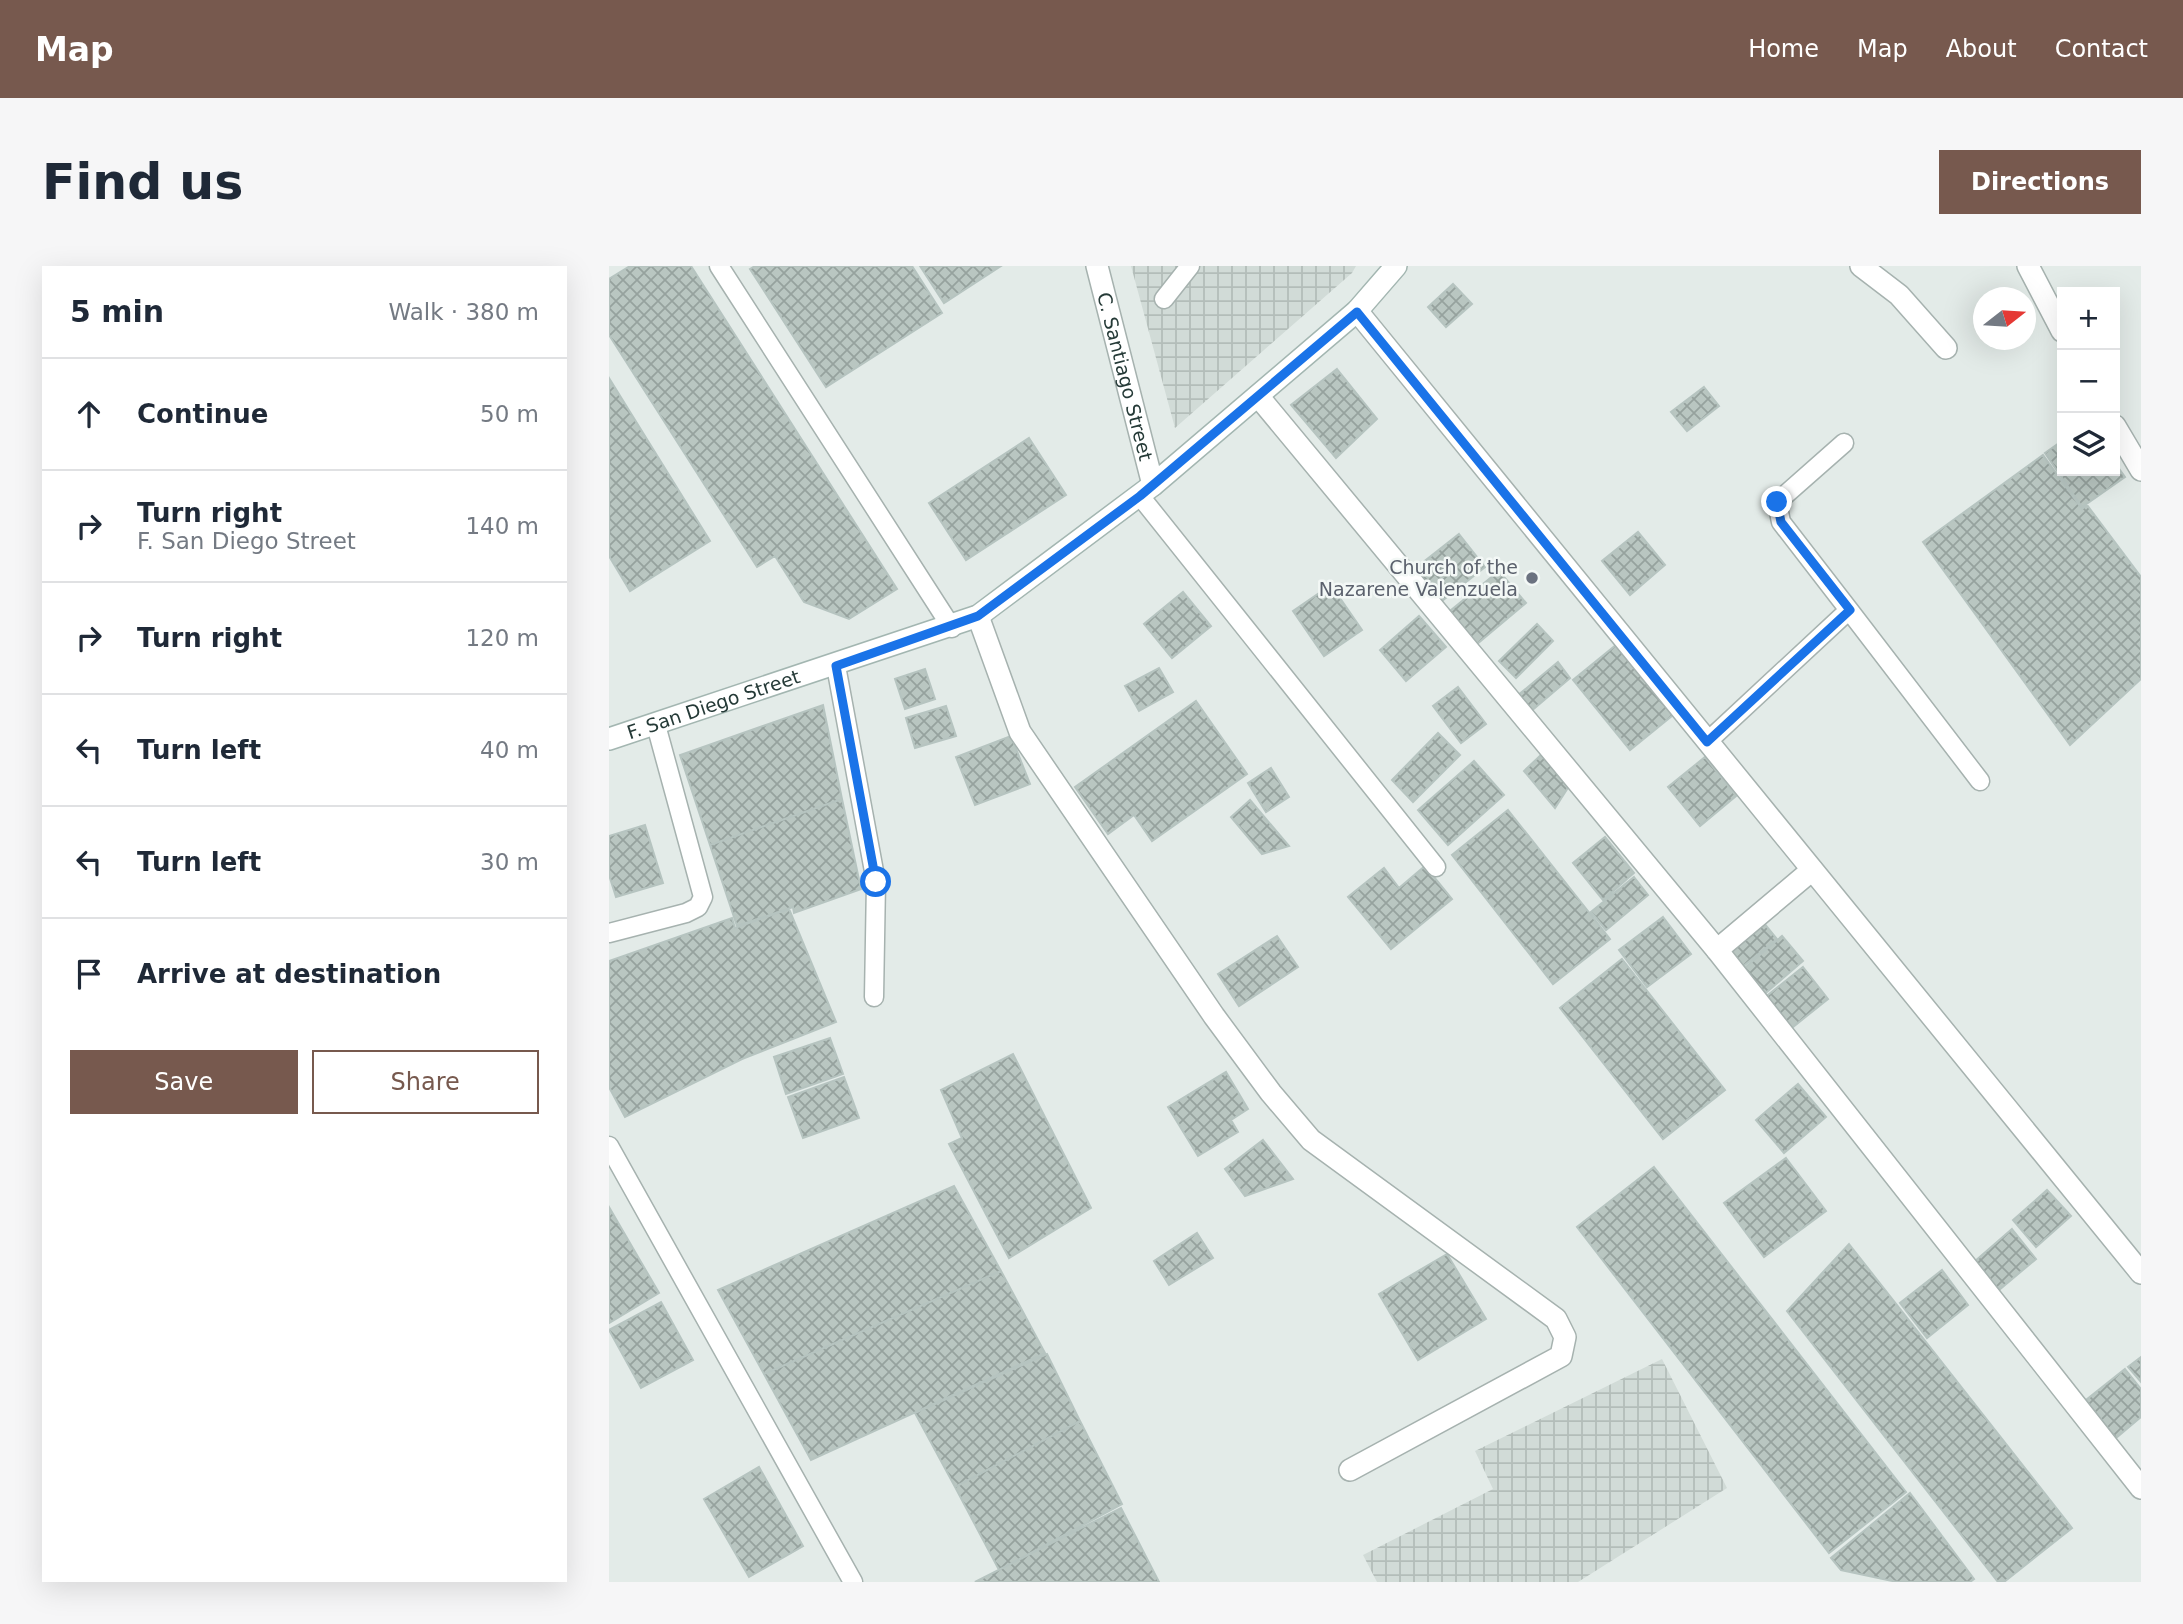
<!DOCTYPE html>
<meta charset="utf-8">
<style>
body{margin:0;font-family:"DejaVu Sans",sans-serif;background:#f6f6f7;color:#1f2937}
.controls{position:absolute;right:21px;top:21px;display:grid;overflow:hidden;border-radius:0px;box-shadow:0 7px 28px #0002}
.controls button{width:63px;height:63px;display:grid;place-items:center;padding:0;border:0;border-bottom:2px solid #e0e1e3;background:#fff;color:#1f2937;font:35px sans-serif}
.compass{position:absolute;left:1364px;top:21px;width:63px;height:63px;border-radius:50%;background:#fff;box-shadow:0 7px 28px #0002;rotate:73deg}
.stop{position:absolute;width:21px;height:21px;margin:-16px;border:5px solid #1a73e8;border-radius:50%;background:#fff}
.stop.end{background:#1a73e8;border-color:#fff;box-shadow:0 2px 7px #0008}
.list{margin:0;padding:0;list-style:none}
h2{display:flex;justify-content:space-between;align-items:center;height:91px;margin:0;padding:0 28px;font-size:30px}
h2 small{font-size:23px;font-weight:400;color:#747a83}
.list li{display:grid;grid-template-columns:46px 1fr auto;gap:21px;align-items:center;box-sizing:border-box;height:112px;padding:0 28px;border-top:2px solid #e0e1e3}
.list b{display:block;font-size:26px;white-space:nowrap}
.list p{margin:0;font-size:23px;white-space:nowrap;color:#747a83}
.list em{font-size:23px;font-style:normal;color:#747a83}
.actions{display:flex;gap:14px;padding:21px 28px}
.actions a{flex:1;padding:16px 0;border:2px solid #77594e;border-radius:0px;text-align:center;font-size:24px;color:#77594e}
.actions .main{background:#77594e;color:#fff}
.icon{flex:none;width:38px;height:38px;fill:none;stroke:currentColor;stroke-width:2;stroke-linecap:round;stroke-linejoin:round}
.map{position:relative;flex:none;width:1532px;height:1316px;overflow:hidden;border-radius:0px}
header{display:flex;align-items:center;gap:42px;box-sizing:border-box;height:98px;padding:0 35px;background:#77594e;color:#fff}
header strong{font-size:33px}
nav{display:flex;gap:38px;margin-inline-start:auto;font-size:24px}
.intro{display:flex;align-items:center;justify-content:space-between;box-sizing:border-box;height:168px;padding:0 42px}
h1{margin:0;font-size:49px}
.button{padding:18px 32px;border-radius:0px;background:#77594e;color:#fff;font-size:24px;font-weight:700}
main{display:flex;gap:42px;padding:0 42px}
aside{flex:1;background:#fff;border-radius:0px;box-shadow:0 7px 28px #0002}
.map>svg:first-child{display:block}
</style>
<header>
<strong>Map</strong>
<nav><a>Home</a><a>Map</a><a>About</a><a>Contact</a></nav>
</header>
<div class="intro"><h1>Find us</h1><a class="button">Directions</a></div>
<main>
<aside>
<h2>5 min<small>Walk · 380 m</small></h2>
<ul class="list">
<li><svg class="icon" aria-label="ahead" viewBox="0 0 24 24"><path d="M12 20V5M6 11l6-6 6 6"/></svg><div><b>Continue</b></div><em>50 m</em></li>
<li><svg class="icon" aria-label="right" viewBox="0 0 24 24"><path d="M7 20v-9h11M14 6l5 5-5 5"/></svg><div><b>Turn right</b><p>F. San Diego Street</p></div><em>140 m</em></li>
<li><svg class="icon" aria-label="right" viewBox="0 0 24 24"><path d="M7 20v-9h11M14 6l5 5-5 5"/></svg><div><b>Turn right</b></div><em>120 m</em></li>
<li><svg class="icon" aria-label="left" viewBox="0 0 24 24"><path d="M17 20v-9H6M10 6l-5 5 5 5"/></svg><div><b>Turn left</b></div><em>40 m</em></li>
<li><svg class="icon" aria-label="left" viewBox="0 0 24 24"><path d="M17 20v-9H6M10 6l-5 5 5 5"/></svg><div><b>Turn left</b></div><em>30 m</em></li>
<li><svg class="icon" aria-label="arrive" viewBox="0 0 24 24"><path d="M6 21V4h12l-3 4 3 4H6"/></svg><div><b>Arrive at destination</b></div></li>
</ul>
<div class="actions"><a class="main">Save</a><a>Share</a></div>
</aside>
<div class="map">
<svg width="1532" height="1316" viewBox="0 0 1532 1316">
<defs>
<pattern id="industrial-grid" width="8" height="8" patternUnits="userSpaceOnUse" patternTransform="scale(1.75)"><rect width="8" height="8" fill="#d1dbd7"/><path d="M0 4h8M4 0v8" fill="none" stroke="#b3bdb9"/></pattern>
<pattern id="building-cross-hatch" width="8" height="8" patternUnits="userSpaceOnUse" patternTransform="scale(1.75)"><rect width="8" height="8" fill="#b9c6c1"/><path d="M0 0l8 8M0 8l8-8" fill="none" stroke="#96a29e"/></pattern>
</defs>
<rect width="100%" height="100%" fill="#e3ebe8"/>
<path fill="url(#industrial-grid)" d="M522,0H747L743,7L566,162Z
M1053,1093L1118,1222L969,1316H768L754,1289L884,1223L866,1185Z"/>
<path fill="url(#building-cross-hatch)" stroke="#b6c4c0" stroke-width="2" d="M21,0H82L288,323L240,353L195,336L166,290L148,301L0,69V13Z
M146,0H303L333,47L217,121L141,3Z
M311,0H392L335,37Z
M844,18L863,38L837,61L819,41Z
M728,103L768,153L727,192L682,139Z
M0,112L101,275L21,325L0,290Z
M1095,121L1110,140L1078,165L1062,146Z
M420,172L457,229L357,294L320,237Z
M1453,175V205H1506V197L1516,211L1473,241L1436,187Z
M1434,189L1473,243L1478,239L1532,311V413L1461,479L1314,276Z
M1029,266L1056,299L1021,329L993,295Z
M850,268L876,301L829,338L803,305Z
M890,305L917,337L868,378L841,345Z
M722,319L753,364L715,390L684,345Z
M574,326L602,360L563,392L535,358Z
M810,350L837,381L797,415L771,384Z
M928,358L944,375L907,412L890,395Z
M1007,379L1064,449L1021,484L964,414Z
M949,396L961,412L921,446L908,430Z
M550,402L564,426L530,445L516,420Z
M316,403L326,433L296,443L286,413Z
M849,421L877,458L852,477L824,440Z
M587,435L638,508L543,575L525,549L499,568L466,521Z
M214,439L233,533L101,579L71,489Z
M337,440L347,470L306,482L297,452Z
M829,467L851,489L804,536L783,514Z
M402,470L421,518L366,539L347,491Z
M933,488L960,520L946,542L915,505Z
M1096,491L1127,530L1091,560L1059,521Z
M865,495L895,529L839,579L809,544Z
M662,502L680,531L657,546L639,517Z
M233,533L252,623L185,647L184,641L128,660L101,579Z
M641,534L680,580L653,588L622,551Z
M899,544L1001,673L944,718L843,589Z
M36,559L54,617L7,631L0,609V570Z
M996,571L1025,607L994,634L964,597Z
M816,600L843,633L782,683L739,631L775,602L790,622Z
M1025,611L1039,629L997,664L982,646Z
M180,643L227,756L133,793L16,851L0,821V695L123,652L126,662Z
M1054,651L1082,688L1038,721L1010,684Z
M1154,656L1168,673L1132,702L1118,685Z
M668,670L689,701L630,740L609,708Z
M1173,670L1194,695L1152,731L1131,706Z
M1013,693L1116,824L1054,873L951,742Z
M1194,701L1219,733L1179,765L1154,733Z
M221,772L234,808L177,828L165,791Z
M404,788L482,942L400,992L340,878L353,872L332,824Z
M617,806L639,843L622,854L629,866L589,890L559,841Z
M235,811L250,852L194,872L179,831Z
M1189,818L1217,851L1175,887L1147,854Z
M654,874L684,913L636,930L616,903Z
M1177,892L1217,945L1155,991L1115,937Z
M1045,901L1297,1226L1220,1287L968,961Z
M345,920L392,1005L155,1108L109,1024Z
M1438,924L1462,950L1427,981L1404,954Z
M0,941L50,1027L0,1057Z
M1403,963L1427,993L1390,1024L1366,995Z
M588,967L604,992L560,1019L545,995Z
M1240,978L1463,1262L1395,1316H1389L1178,1045Z
M838,988L877,1053L809,1094L770,1028Z
M1333,1004L1359,1039L1318,1072L1291,1037Z
M392,1005L436,1087L202,1194L155,1108Z
M52,1036L84,1094L32,1122L0,1064Z
M438,1088L471,1155L346,1221L306,1147Z
M1532,1091V1116L1519,1101Z
M1516,1103L1532,1123V1151L1507,1172L1477,1134Z
M471,1155L513,1238L390,1304L346,1221Z
M150,1201L194,1280L140,1311L95,1233Z
M1301,1227L1365,1313L1361,1316H1288L1232,1304L1222,1292Z
M512,1242L550,1316H366Z"/>
<g fill="none" stroke-linecap="round" stroke-linejoin="round">
<g stroke="#a6b2af" stroke-width="21">
<path id="lane" d="M110,0L343,362
M555,33L581,0
M531,230L827,601
M1240,344L1371,515
M227,400L267,616L265,731
M1098,476L1240,344L1172,256L1168,236L1235,177
M0,667L77,647L89,641L94,631L47,459
M0,880L244,1316"/>
</g>
<g stroke="#a6b2af" stroke-width="24">
<g id="street">
<path id="s1" d="M488,0L544,219"/>
<path d="M1252,0L1290,29L1337,82"/>
<path d="M1419,0L1453,65"/>
<path d="M748,45L1532,1007"/>
<path d="M649,130L1108,684L1532,1222"/>
<path d="M1506,160L1532,204"/>
<path d="M369,350L411,466L605,750L662,827L702,874L947,1053L956,1071L952,1090L741,1204"/>
<path d="M1108,684L1203,604"/>
</g>
</g>
<g stroke="#a3b6b1" stroke-width="24">
<g id="secondary">
<path id="s2" d="M0,473L369,350L544,219L748,45L787,0"/>
</g>
</g>
<use href="#lane" stroke="#fff" stroke-width="18"/>
<use href="#street" stroke="#fff" stroke-width="21"/>
<use href="#secondary" stroke="#fff" stroke-width="21"/>
</g>
<g fill="none" stroke-linecap="round" stroke-linejoin="round">
<path stroke="#1a73e8" stroke-width="9" d="M267,616L227,400L369,350L531,230L748,46L1098,476L1241,344L1172,256L1168,236"/>
</g>
<circle fill="#6b7280" stroke="#f3f8f6" stroke-width="2.5" cx="923" cy="312" r="7"/>
<g text-anchor="middle" stroke-width="5" stroke-linejoin="round" paint-order="stroke">
<g font-size="19" fill="#253a37" stroke="#f3f8f6">
<text dy="7" stroke="none"><textPath href="#s1" startOffset="114">C. Santiago Street</textPath></text>
<text dy="7" stroke="none"><textPath href="#s2" startOffset="110">F. San Diego Street</textPath></text>
</g>
<g font-size="19" fill="#5b616d" stroke="#f3f8f6" text-anchor="end">
<text x="909" y="308">Church of the<tspan x="909" dy="22">Nazarene Valenzuela</tspan></text>
</g>
</g>
</svg>
<div class="controls">
<button>+</button>
<button>−</button>
<button><svg class="icon" aria-label="layers" viewBox="0 0 24 24"><path d="M12 4l9 5-9 5-9-5zM3 14l9 5 9-5"/></svg></button>
</div>
<svg class="compass" viewBox="-18 -18 36 36"><path d="M0-13l5 13h-10z" fill="#e53935"/><path d="M0 13l5-13h-10z" fill="#747a83"/></svg>
<div class="stop" style="left:267px;top:616px"></div>
<div class="stop end" style="left:1168px;top:236px"></div>
</div>
</main>
